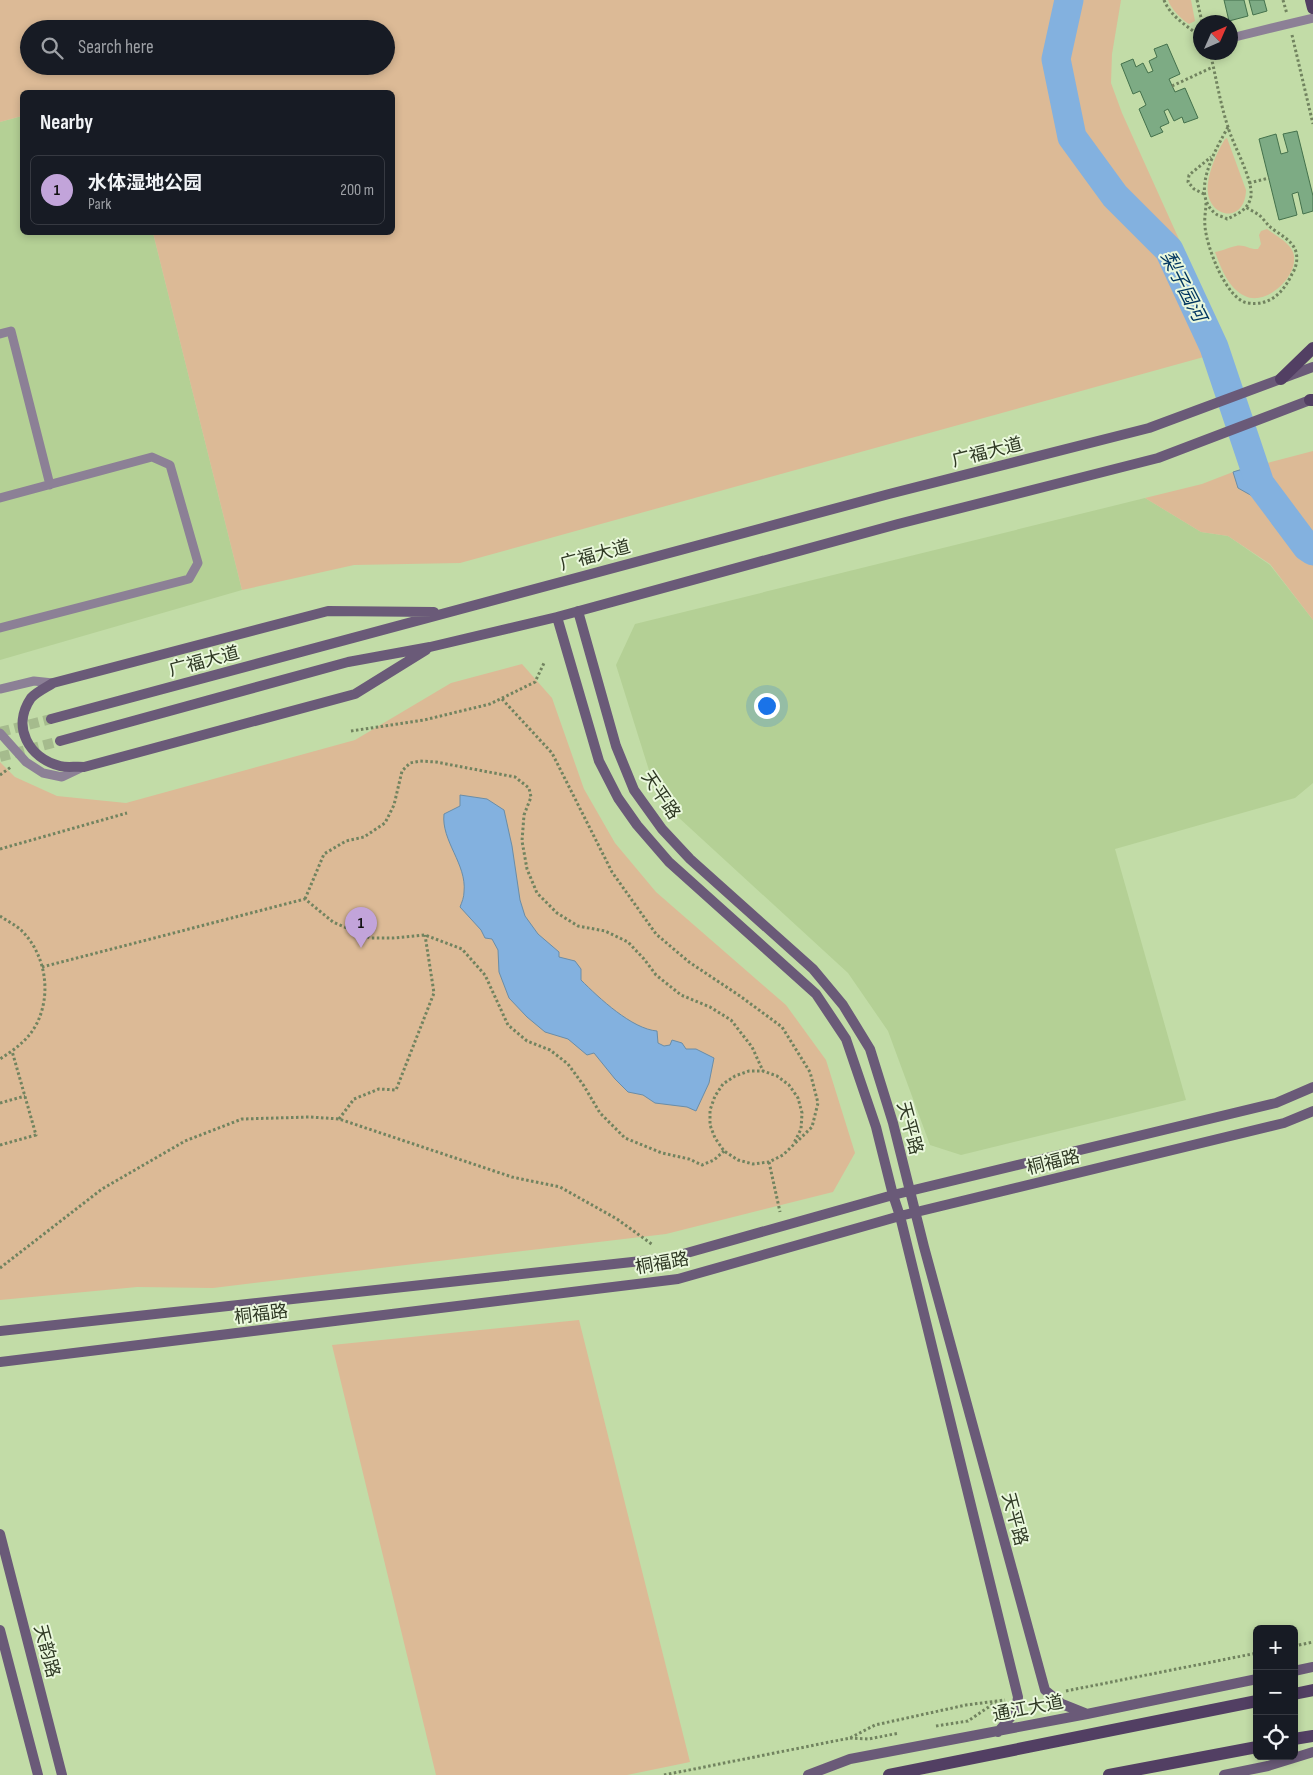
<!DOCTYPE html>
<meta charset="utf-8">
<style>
body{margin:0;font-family:"Sofia Sans Condensed","Noto Sans SC",sans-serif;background:#20242c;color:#f1f3f6}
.controls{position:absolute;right:15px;bottom:15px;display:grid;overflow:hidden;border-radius:8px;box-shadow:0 2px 8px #0003}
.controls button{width:45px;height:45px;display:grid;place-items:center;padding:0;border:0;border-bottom:1px solid #363941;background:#171b24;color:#f1f3f6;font:25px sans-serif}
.compass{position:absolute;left:1193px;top:15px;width:45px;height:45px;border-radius:50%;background:#171b24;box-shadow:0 2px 8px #0003;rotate:45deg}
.you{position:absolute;left:766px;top:705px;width:18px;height:18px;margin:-12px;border:4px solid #fff;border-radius:50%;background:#1a73e8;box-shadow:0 0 0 8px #1a73e833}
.badge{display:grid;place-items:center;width:32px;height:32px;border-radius:50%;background:#c2a4da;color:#111;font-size:16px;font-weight:700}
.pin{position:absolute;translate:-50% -41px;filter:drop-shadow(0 1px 2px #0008)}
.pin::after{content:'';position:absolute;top:26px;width:18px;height:15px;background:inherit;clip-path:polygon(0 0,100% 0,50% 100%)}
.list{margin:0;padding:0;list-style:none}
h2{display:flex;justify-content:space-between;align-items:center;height:65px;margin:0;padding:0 20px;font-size:21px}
h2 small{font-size:16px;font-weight:400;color:#9ea1a6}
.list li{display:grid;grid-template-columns:32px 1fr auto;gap:15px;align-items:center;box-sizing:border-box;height:70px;margin:0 10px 10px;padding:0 10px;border:1px solid #363941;border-radius:8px}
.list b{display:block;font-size:19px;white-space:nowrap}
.list p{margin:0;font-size:16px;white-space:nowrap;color:#9ea1a6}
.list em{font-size:16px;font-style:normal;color:#9ea1a6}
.icon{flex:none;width:28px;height:28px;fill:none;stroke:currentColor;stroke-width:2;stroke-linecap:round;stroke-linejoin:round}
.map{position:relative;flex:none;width:1313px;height:1775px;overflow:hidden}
.search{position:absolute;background:#171b24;box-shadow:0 2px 8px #0003;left:20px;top:20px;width:375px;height:55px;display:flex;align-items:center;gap:12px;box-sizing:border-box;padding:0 18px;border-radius:28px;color:#9ea1a6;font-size:19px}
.panel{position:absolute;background:#171b24;box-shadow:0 2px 8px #0003;left:20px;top:90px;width:375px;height:145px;border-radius:8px}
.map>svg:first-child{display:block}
</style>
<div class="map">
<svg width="1313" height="1775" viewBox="0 0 1313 1775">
<rect width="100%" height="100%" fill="#c2dca7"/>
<path fill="#b4d095" d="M22,116V232L153,233L242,590L0,660V122Z
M1145,498L1201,532L1228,536L1270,565L1313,620V783L1295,798L1115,849L1186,1100L961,1155L930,1145L888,1031L848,973L678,817L653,783L616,665L635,624Z"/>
<path fill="#dcba96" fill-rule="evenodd" d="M0,0H1121L1112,54L1111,83L1122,113L1229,350L460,563L354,565L242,590L153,233L392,232V92H22V116L0,122ZM29,29H386V66H29Z
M1168,0H1191L1195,21L1189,24C1181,19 1171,9 1168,0Z
M1227,138L1246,190C1245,227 1203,217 1208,183C1210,168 1217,152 1225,139Z
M1267,229C1276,236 1289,242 1293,252C1301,274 1267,307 1245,296C1228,288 1221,268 1215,252C1222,251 1230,247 1236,246C1244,244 1250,250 1258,249L1261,244L1259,235L1261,231Z
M1313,451V620L1270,564L1228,536L1201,532L1145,498L1202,484L1233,472Z
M522,664L552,698L584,789L615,843L656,892L786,1005L826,1060L855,1153L833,1192L666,1234L213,1288L137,1287L0,1300V762L15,777L57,796L126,803L355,740L451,683Z
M579,1320L690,1762L627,1775H436L332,1345Z"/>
<path fill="#83b1df" stroke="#6a8da7" d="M1262,463L1263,470L1267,472V481L1275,488L1291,516L1313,539V563L1292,546L1275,527L1254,497L1238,488L1233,472Z
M460,795L487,799L504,810L512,846L520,900L525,916L538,934L559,952V957L575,961L581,969V980C599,998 632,1029 657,1031L658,1043L664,1046L670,1045L672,1040L682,1043L686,1049H696L714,1058L709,1083L696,1111L687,1107L655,1103L643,1095L628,1092L615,1079L594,1053L587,1055L568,1039L545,1032L527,1017L509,998L499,972L498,950L492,939L485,938L481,930L460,907C462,902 464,897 464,892C467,864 441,841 444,814L460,806Z"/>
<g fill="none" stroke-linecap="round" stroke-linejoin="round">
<path stroke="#83b1df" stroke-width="29" d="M1069,0L1056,59L1072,137L1115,196L1169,250L1214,347L1260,484L1307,547L1313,551"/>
</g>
<path fill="#7dab84" stroke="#44714c" d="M1224,0H1244L1248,16L1229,21Z
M1249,0H1264L1267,11L1253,15Z
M1167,44L1180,74L1169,79L1175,92L1185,88L1198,118L1184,123L1182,117L1174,121L1168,109L1164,111L1169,123L1160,127L1163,132L1151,137L1139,109L1146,105L1140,91L1133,94L1121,64L1133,59L1136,67L1143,63L1148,73L1153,71L1149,61L1157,57L1154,49Z
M1297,131L1313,196V211L1303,214L1298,192L1292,194L1297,215L1279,220L1259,139L1276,134L1281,154L1288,152L1283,134Z"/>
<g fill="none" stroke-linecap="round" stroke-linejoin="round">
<path stroke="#a5bb8d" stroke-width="10" stroke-dasharray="10 5" stroke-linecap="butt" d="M0,732L51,719
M0,757L60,741"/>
<path stroke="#71835f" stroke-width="3" stroke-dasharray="2.5 2.5" stroke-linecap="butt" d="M1164,0C1170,16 1187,26 1200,36
M1197,0L1202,22
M1283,0L1287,14
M1292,35L1313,124
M1210,52C1216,77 1220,103 1228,127C1233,145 1253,179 1251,196C1249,209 1238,214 1227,219C1224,217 1219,216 1216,214C1189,194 1216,149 1228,127
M1172,86L1213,67
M1249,183L1269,178
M1204,194L1194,189L1188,182L1189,175L1211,157
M1206,203C1206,210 1204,218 1205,226C1206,245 1226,300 1248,303C1270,306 1283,293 1292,274C1296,268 1298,260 1296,252C1293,240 1278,234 1269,226C1266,223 1263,218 1259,215C1255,212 1250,210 1246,207
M502,699L552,753L612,872L656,934L689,962L740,996L782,1027L810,1072L818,1103L812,1127L783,1155L769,1162L753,1164L738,1160L724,1151L715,1138L710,1125V1110L715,1096L723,1084L735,1076L749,1071H763L777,1076L789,1085L798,1098L802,1113L801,1129L794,1143
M351,731L424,720L490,704L535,682L544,663
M0,775L11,767
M0,849L127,813
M305,899L324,854L346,841L364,837L385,823L394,805L402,771L410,763L420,761L436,762L515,777L529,788L531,797L524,815L522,841L527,869L537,893L557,913L578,926L605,931L628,942L644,959L656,975L681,995L710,1007L731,1020L752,1047L763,1071
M0,916C7,921 16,925 22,931C46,955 52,995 36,1025C28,1040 14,1050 0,1059
M42,967L305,899L333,922L370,938H393L425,935L462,949L485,975L508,1025L527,1041L550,1050L568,1064L584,1086L600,1113L625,1138L662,1153L689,1159L702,1165L714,1160L724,1151
M0,1103L25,1096
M339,1119L354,1099L379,1089L396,1090L434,993L425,935
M0,1145L36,1135L12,1051
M769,1162L780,1212
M0,1268L102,1189L185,1141L242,1119L310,1117L339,1119L512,1177L560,1187L617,1219L653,1245
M1294,1646L1313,1642
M1066,1691L1257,1653
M936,1726L968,1721L996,1702
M850,1738L869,1739L899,1733
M664,1775L850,1738L875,1725L966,1705L1005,1700"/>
<path stroke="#8c8096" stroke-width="9" d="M1235,37L1313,18
M0,334L11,331L50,485
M0,498L152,457L170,465L198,563L189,579L0,628
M0,689L34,681L53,683
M0,733L26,762L43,773L62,777L83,767"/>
<path stroke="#6a5a78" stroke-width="10" d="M578,611L616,746L634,790L662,829L690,859L813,969L843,1005L870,1049L893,1123L924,1247L1045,1690L1062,1704L1087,1714
M557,617L599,761L618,798L637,825L669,862L816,994L846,1039L876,1127L893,1195L900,1216L1018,1697L1016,1711L998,1732
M426,650L355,694L84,767C76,766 67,768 60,766C29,758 11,727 31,698C36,692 47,687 53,683L328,611L434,612
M51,719L889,494L1149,428L1313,367
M60,741L348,662L430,647L557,617L898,524L1158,458L1313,399
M0,1331L669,1258L893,1195L1276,1103L1313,1087
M0,1362L678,1279L900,1216L1284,1123L1313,1111
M0,1534L62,1775
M0,1630L38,1775
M1294,1671L1313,1667
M808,1775L850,1759L1087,1714L1257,1679
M1224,1775L1268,1766L1313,1752"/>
<path stroke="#523f63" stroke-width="12" d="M1311,0L1313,8
M1281,379L1313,348
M1310,400H1313
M1294,1694L1313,1690
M1294,1739L1313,1736
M889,1775L1257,1701
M1109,1775L1257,1747"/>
</g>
<g text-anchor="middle" stroke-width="4" stroke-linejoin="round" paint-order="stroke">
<g font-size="18" fill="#2f3924" stroke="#eaf8dd">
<text transform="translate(987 452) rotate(-14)" y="6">广福大道</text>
<text transform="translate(595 555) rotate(-15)" y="6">广福大道</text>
<text transform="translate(204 661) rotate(-15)" y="6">广福大道</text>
<text transform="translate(661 795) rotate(56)" y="6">天平路</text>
<text transform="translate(910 1128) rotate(75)" y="6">天平路</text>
<text transform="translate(1053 1162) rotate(-14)" y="6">桐福路</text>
<text transform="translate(662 1263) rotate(-10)" y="6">桐福路</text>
<text transform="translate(261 1314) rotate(-7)" y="6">桐福路</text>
<text transform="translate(1015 1519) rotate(75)" y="6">天平路</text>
<text transform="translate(47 1651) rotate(75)" y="6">天韵路</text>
<text transform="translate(1028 1708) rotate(-11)" y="6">通江大道</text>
</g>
<g font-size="19" font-style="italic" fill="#00355f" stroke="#eaf8dd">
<text transform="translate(1184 286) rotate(63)" y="7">梨子园河</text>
</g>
</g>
</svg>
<div class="controls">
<button>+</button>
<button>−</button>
<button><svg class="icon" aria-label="locate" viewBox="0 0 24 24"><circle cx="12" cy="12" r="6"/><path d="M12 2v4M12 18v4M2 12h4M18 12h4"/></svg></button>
</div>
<svg class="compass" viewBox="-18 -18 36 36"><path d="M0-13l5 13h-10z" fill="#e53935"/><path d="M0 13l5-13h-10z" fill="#9ea1a6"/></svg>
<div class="you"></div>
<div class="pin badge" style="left:361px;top:948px">1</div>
<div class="search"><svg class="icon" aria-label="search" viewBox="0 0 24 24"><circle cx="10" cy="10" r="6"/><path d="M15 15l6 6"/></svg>Search here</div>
<section class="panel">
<h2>Nearby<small></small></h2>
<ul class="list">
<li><span class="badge">1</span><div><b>水体湿地公园</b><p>Park</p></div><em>200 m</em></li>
</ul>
</section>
</div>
